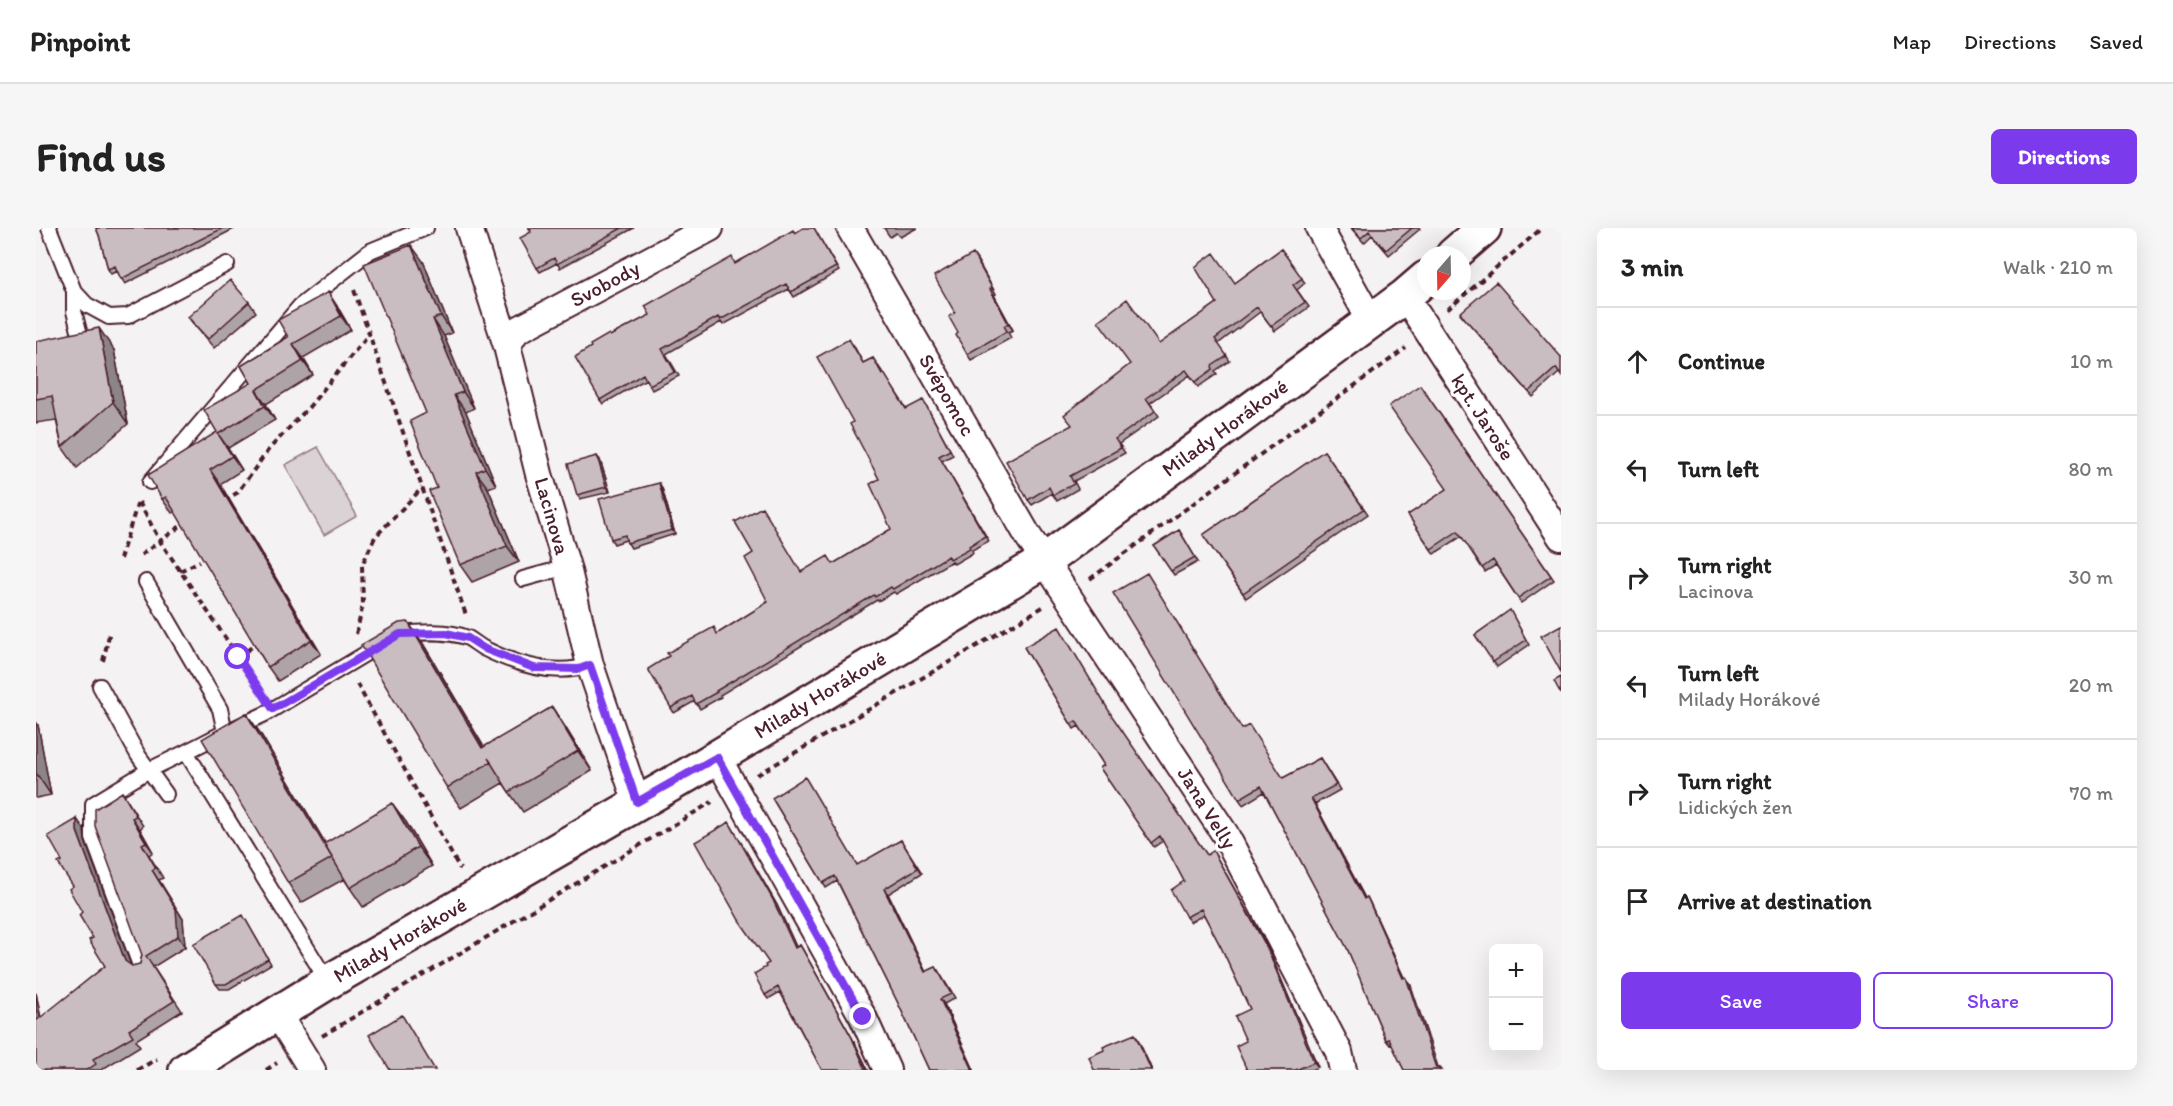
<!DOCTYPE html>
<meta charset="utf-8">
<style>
body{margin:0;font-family:Itim,sans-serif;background:#f6f6f6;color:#222}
.controls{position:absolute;right:18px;bottom:18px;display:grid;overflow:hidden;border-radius:9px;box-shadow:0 6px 24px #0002}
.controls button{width:54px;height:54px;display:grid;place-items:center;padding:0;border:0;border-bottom:2px solid #e0e0e0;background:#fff;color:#222;font:30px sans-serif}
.compass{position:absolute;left:1381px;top:18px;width:54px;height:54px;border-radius:50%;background:#fff;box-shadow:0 6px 24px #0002;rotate:200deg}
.stop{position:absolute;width:18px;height:18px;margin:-14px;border:4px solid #7c3aed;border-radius:50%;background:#fff}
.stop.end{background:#7c3aed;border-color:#fff;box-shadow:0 2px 6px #0008}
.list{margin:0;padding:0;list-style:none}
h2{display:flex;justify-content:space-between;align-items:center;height:78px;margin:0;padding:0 24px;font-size:26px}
h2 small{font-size:20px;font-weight:400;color:#767676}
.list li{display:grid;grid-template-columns:39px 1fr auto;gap:18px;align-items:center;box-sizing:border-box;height:108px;padding:0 24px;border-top:2px solid #e0e0e0}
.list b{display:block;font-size:22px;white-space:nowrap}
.list p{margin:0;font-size:20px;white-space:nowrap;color:#767676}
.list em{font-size:20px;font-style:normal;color:#767676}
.actions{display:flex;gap:12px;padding:18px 24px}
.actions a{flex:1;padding:14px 0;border:2px solid #7c3aed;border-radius:9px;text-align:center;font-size:21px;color:#7c3aed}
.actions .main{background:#7c3aed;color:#fff}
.icon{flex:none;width:33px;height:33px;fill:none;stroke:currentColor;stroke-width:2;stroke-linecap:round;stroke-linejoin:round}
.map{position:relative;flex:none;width:1525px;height:842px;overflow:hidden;border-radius:9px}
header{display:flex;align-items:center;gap:36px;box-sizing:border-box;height:84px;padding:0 30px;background:#fff;border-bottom:2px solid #e0e0e0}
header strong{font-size:28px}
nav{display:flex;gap:33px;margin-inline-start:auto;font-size:21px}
.intro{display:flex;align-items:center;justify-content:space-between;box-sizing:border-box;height:144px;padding:0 36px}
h1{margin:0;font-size:42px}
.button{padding:15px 27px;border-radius:9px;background:#7c3aed;color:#fff;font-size:21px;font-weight:700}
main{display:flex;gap:36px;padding:0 36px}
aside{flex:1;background:#fff;border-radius:9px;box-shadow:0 6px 24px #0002}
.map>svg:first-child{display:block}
</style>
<header>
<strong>Pinpoint</strong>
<nav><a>Map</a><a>Directions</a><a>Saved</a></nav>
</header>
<div class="intro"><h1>Find us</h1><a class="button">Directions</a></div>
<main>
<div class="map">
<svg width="1525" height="842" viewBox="0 0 1525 842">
<rect width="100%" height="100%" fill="#f4f2f2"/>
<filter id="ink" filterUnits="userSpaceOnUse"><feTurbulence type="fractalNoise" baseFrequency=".0167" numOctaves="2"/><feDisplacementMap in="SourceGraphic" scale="12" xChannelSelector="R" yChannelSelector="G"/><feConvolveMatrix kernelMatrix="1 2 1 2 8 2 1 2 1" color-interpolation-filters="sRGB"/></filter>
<g filter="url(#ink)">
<path fill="#dbd2d5" stroke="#927880" stroke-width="1.5" d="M282,219L321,288L288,307L249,237Z"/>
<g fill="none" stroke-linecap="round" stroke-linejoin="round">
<g stroke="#4a1f2b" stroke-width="18">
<path id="lane" d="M13,0L38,63L51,77L73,89L92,88L191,36
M38,63V83L43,103
M114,254L264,78L334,23L390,0
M487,351L531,339
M110,354L184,481L189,504L150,524L292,754
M363,406C384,404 412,402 432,410C437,413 442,417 447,420C479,436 519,449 554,437
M64,458L102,527L130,566
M199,500L229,486L344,417
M105,740L57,610V576L113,542L150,524"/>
</g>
<g stroke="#4a1f2b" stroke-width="30">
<path id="street" d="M433,0L471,118L503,246L531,339L554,437L601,575
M814,0L992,308L1189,606L1303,824L1307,842
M1283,0L1335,93
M1369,68L1525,309
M471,118L480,103L674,0
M681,529L827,789L851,842
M241,785L276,842"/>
</g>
<g stroke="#4a1f2b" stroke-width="38">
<path id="secondary" d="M1417,27L1448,0
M150,842L292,754L653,546L1010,332L1369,68L1390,50"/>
</g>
<path stroke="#4a1f2b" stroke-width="4" stroke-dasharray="6 4.5" stroke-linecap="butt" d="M318,62L430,387
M1411,82L1506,0
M188,272L201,265L233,221L273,179L333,106
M103,274L124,313L226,464
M105,327L150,294
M84,331L102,274
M144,343L164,333
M1054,351L1370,120
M320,406L327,377L326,337L339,309L386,260
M202,429L216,419
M67,433L74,403
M321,456L424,641
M721,547L1007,379
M286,808L676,574
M101,842L121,831
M230,842L241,835"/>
<use href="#lane" stroke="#fff" stroke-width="14"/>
<use href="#street" stroke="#fff" stroke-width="26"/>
<use href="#secondary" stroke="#fff" stroke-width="33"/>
</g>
<path fill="#aea3a6" stroke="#4a1f2b" stroke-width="1.5" d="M60,0H200L89,56L81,43L75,46L72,41L63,7Z
M493,0H598L524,40L521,35L504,44L501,40L495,4Z
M778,0L803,43L758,69L753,61L687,97L685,94L630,126L643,148L616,162L610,151L567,176L564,172L555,119L574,108L614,87L699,35L759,5Z
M848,0H881L864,9L860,5L854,9Z
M1315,0H1383L1384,1L1353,27L1336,7L1328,15Z
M1245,21L1269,55L1261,62L1273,79L1239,103L1224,84L1182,116L1194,133L1179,143L1181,146L1162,159L1154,147L1114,175L1123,188L1083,216L1089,225L1038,253L1042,261L1021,273L1016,265L996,277L992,272L1036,197L1123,116L1181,75L1199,55Z
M941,32L960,66L958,67L977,102L972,104L975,110L935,132L931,126L922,105L919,85Z
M387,33L416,105L408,108L438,180L430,184L460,257L452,260L483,334L436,354L424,337L401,260L390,185Z
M213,74L220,84L178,120L159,98L152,89Z
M301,78L315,102L267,130L277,147L230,176L239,192L192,220L206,242L184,256L285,426L242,453L232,439L139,283L136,285L126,271L181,204L215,155L205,138Z
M1424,85L1525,129L1523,145L1497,169Z
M0,113L78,122L92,196L41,240L26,219L20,192L0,195Z
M817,116L827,135L837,130L871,181L890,177L917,227L906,233L953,313L936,322L937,325L918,336L916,333L860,366L858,364L842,373L841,372L684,467L685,469L664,481L659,473L638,485L635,480L682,405L732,374L717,325L765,344L797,336L855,301L843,251L817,194Z
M1384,157L1518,352L1485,375L1460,337L1449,344L1426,308L1398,326L1372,287L1411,261Z
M1288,223L1332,286L1210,370L1167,307Z
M564,232L574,264L544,271L541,267Z
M623,255L626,260L639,306L595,320L590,312L578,316L575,311Z
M1143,302L1162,334L1138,347L1118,318Z
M1474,382L1493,417L1461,439L1439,407Z
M386,414L448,519L516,479L529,499L556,543L487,584L467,555L425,580L411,560Z
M988,419L1079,493L1171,627L1180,628L1233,722L1282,839L1275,842H1211L1210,813L1214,781L1186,721L1168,687L1154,694L1150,689L1148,653L1127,613L1118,619L1064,540L1068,537L1043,498L1038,501L1035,496Z
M210,485L224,505L289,615L370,594L396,638L327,679L308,651L265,675L252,655Z
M0,494L2,497L15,567L0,570Z
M1206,501L1247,550L1284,530L1304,562L1279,576L1329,670L1331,669L1334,675L1368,750L1374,755L1402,840H1404L1406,842H1368L1356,816L1354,817L1350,812L1311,720L1228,564L1207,577L1203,571Z
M86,564L107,598L104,601L117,624L113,627L127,650L123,652L147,691L149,719L117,739L146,783L100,812L104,818L65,842H0V765L5,790L69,738L46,684L37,658L26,633L48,601L49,613L94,737L96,738L104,736L106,727Z
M736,570L822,637L865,612L886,645L852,666L890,744L900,739L919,770L908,776L938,842H893L862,775L801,653L790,660Z
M696,599L741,677L760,719L764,717L767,722L819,815L832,842H786L744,764L732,771L729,767L730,739L733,735Z
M210,692L235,736L193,761H184L180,756Z"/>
<path fill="#8d8487" stroke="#4a1f2b" stroke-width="1.5" d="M375,17L387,33L416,105L405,88Z
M937,26L941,32L960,66L956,60Z
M954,61L958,67L977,102L972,95Z
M292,64L301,78L315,102L305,88Z
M397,91L408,108L438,180L427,164Z
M63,100L78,122L92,196L77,174Z
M257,116L267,130L277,147L267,133Z
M220,162L230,176L239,192L229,178Z
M418,167L430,184L460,257L449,240Z
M182,206L192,220L206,242L196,228Z
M561,228L564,232L574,264L570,259Z
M174,242L184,256L285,426L275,412Z
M440,244L452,260L483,334L471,318Z
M623,255L626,260L639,306L636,302Z
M372,394L386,414L460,540L446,520Z
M516,479L529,499L556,543L542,523Z
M210,485L224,505L310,650L296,630Z
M0,494L2,497L15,567L0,545Z
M1275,570L1279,576L1332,676L1328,671Z
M356,575L370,594L396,638L382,619Z
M96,590L104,601L117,624L110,614Z
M41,591L48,601L49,613L97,743L89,733L41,603Z
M693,594L741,677L763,725L759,720Z
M1177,623L1233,722L1282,839L1278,834Z
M116,642L147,691L149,719L142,708Z
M848,661L852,666L892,749L889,744Z
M1331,669L1334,675L1371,756L1367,750Z
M764,717L819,815L832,842H830Z
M1370,749L1374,755L1403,842L1400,840Z
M0,765L7,804L0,793Z
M904,771L908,776L938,842H937Z
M1099,806L1102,811L1116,842H1115Z"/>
<path fill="#cabdc1" stroke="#4a1f2b" stroke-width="1.5" d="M60,0H187L85,51L79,38L72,41L63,7Z
M493,0H586L521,36L518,30L501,40L484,10L495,4Z
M767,0H778L800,39L755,64L750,56L684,92L682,89L626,121L639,144L613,157L607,146L564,172L539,129L555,119L554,117L573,106L574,108L614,87L609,78L696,29L699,36L757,2L759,5Z
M1316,0H1376L1350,22L1333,3L1325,10Z
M375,17L405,88L397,91L427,164L418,167L449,240L440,244L471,318L424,337L393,263L401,260L374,193L390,185L328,36Z
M1245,21L1266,50L1257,57L1269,74L1235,98L1221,79L1179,111L1191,128L1176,138L1177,141L1159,154L1150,142L1110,170L1119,183L1079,211L1085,220L1034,248L1038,256L1017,267L1013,259L992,272L970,233L1036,197L1028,187L1094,136L1062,93L1091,71L1123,116L1181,75L1159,39L1178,25L1199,55Z
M937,26L956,60L954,61L972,95L968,98L971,103L931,126L920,107L922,105L913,89L919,85L898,48Z
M194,52L213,74L172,111L152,89Z
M1460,54L1525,129V148L1520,140L1493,164L1424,85Z
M292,64L305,88L257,116L267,133L220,162L229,178L182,206L196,228L174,242L275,412L232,439L130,269L126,271L112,247L181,204L168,182L215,155L205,138L252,109L242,92Z
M63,100L77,174L26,219L16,168L0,171V113Z
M813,111L827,135L837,130L846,146L848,145L870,181L887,172L914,222L903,228L949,308L933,318L934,320L914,331L912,328L857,361L855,359L839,369L838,367L680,463L681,464L660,476L656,468L635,480L612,441L633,428L631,425L678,399L681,406L732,374L709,330L717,325L699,294L726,279L765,344L792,328L797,336L855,301L834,256L843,251L814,196L817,194L781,129Z
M1384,157L1515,348L1482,370L1457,332L1446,340L1422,303L1395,321L1372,287L1411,261L1353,178Z
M1288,223L1328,281L1207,365L1167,307Z
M561,228L570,259L541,267L532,236Z
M623,255L636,302L591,315L589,307L575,311L563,271Z
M1143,302L1159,329L1135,343L1118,318Z
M1111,345L1206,501L1213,497L1247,550L1284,530L1300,557L1275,570L1328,671L1331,669L1367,750L1370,749L1400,840H1404V842H1368L1353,811L1350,812L1311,720L1225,558L1203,571L1077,365Z
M1474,382L1490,412L1457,434L1439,407Z
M372,394L446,520L516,479L542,523L473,564L452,530L455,534L411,560L325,417L363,395Z
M1525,397V444L1505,408Z
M1023,399L1076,488L1171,627L1177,623L1230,718L1278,834L1260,842H1211L1200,818L1210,813L1199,788L1214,781L1186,721L1165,681L1150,689L1135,662L1148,653L1124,608L1115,615L1064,540L1068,537L1040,493L1035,496L988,419Z
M1525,449V466L1518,453Z
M210,485L296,630L252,655L166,511Z
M769,549L821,637L865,612L882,640L848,661L889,744L900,739L915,766L904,771L937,842H893L862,775L799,648L787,655L736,570Z
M86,564L100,588L96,590L110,614L106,616L120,640L116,642L140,681L142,708L110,728L138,773L93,802L97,808L57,831L60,836L51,842H0V793L69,738L53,712L57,710L43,687L46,684L33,661L37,658L22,635L26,633L12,608L41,591V603L89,733L96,738L104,736L106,727L59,598V581Z
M356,575L382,619L314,660L288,616Z
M693,594L737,672L759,720L764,717L816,810L830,842H786L742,759L729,767L718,746L730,739L729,737L733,735L703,692L659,614Z
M207,687L232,731L190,756H180L157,716Z
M366,787L399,842H354L333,807Z
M1099,806L1115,842H1058L1053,829L1068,822L1067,819Z"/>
</g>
<g fill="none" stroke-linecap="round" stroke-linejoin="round" filter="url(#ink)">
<path stroke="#7c3aed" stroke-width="8" d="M202,429L237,481L364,406L410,405L432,410L449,421L498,440L543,441L554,437L601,574L681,529L827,789"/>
</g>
<g text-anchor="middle" stroke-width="6" stroke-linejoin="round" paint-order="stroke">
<g font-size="21" fill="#4a1f2b" stroke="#fff">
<text transform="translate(569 56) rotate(-28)" y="7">Svobody</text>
<text transform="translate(911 167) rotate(60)" y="7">Svépomoc</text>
<text transform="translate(1447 189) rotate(57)" y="7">kpt. Jaroše</text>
<text transform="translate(1189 200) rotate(-36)" y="7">Milady Horákové</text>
<text transform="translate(516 288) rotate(74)" y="7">Lacinova</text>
<text transform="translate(784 467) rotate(-31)" y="7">Milady Horákové</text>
<text transform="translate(1171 580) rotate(58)" y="7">Jana Velly</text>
<text transform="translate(364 712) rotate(-30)" y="7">Milady Horákové</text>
</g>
</g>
</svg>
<div class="controls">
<button>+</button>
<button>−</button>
</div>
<svg class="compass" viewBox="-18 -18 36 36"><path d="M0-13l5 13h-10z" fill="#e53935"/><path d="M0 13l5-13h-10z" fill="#767676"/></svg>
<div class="stop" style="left:202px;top:429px"></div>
<div class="stop end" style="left:827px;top:789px"></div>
</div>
<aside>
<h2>3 min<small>Walk · 210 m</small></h2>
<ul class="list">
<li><svg class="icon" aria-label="ahead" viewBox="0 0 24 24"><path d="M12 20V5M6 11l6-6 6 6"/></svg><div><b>Continue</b></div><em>10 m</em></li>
<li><svg class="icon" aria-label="left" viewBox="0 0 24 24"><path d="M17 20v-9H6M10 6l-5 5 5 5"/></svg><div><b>Turn left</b></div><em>80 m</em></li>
<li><svg class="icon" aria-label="right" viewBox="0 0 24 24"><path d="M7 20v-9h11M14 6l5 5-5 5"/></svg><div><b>Turn right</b><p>Lacinova</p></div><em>30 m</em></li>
<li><svg class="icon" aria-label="left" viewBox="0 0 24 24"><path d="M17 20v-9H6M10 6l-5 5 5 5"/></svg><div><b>Turn left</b><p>Milady Horákové</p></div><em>20 m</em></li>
<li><svg class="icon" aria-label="right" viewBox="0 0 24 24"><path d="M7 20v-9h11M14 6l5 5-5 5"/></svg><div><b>Turn right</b><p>Lidických žen</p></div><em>70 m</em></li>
<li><svg class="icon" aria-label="arrive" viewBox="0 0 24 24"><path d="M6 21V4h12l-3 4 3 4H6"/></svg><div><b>Arrive at destination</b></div></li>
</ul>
<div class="actions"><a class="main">Save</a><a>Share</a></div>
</aside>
</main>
